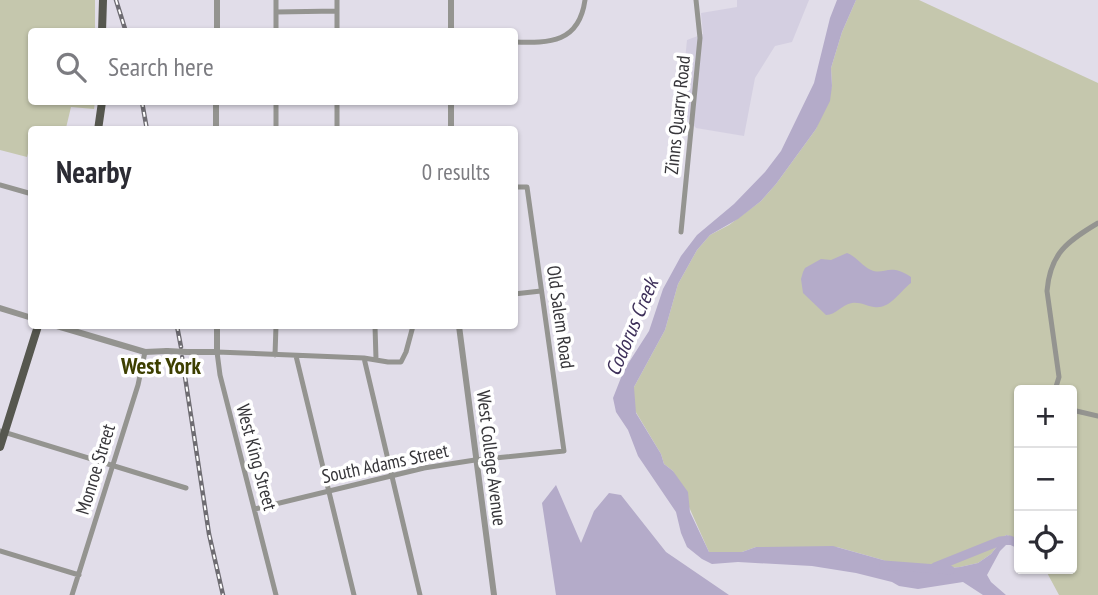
<!DOCTYPE html>
<meta charset="utf-8">
<style>
body{margin:0;font-family:"PT Sans Narrow",sans-serif;background:#f2f2f3;color:#2b2b33}
.controls{position:absolute;right:21px;bottom:21px;display:grid;overflow:hidden;border-radius:7px;box-shadow:0 2px 5px #0004}
.controls button{width:63px;height:63px;display:grid;place-items:center;padding:0;border:0;border-bottom:2px solid #e1e1e2;background:#fff;color:#2b2b33;font:35px sans-serif}
.list{margin:0;padding:0;list-style:none}
h2{display:flex;justify-content:space-between;align-items:center;height:91px;margin:0;padding:0 28px;font-size:30px}
h2 small{font-size:23px;font-weight:400;color:#7c7c81}
.icon{flex:none;width:38px;height:38px;fill:none;stroke:currentColor;stroke-width:2;stroke-linecap:round;stroke-linejoin:round}
.map{position:relative;flex:none;width:1098px;height:595px;overflow:hidden}
.search{position:absolute;background:#fff;box-shadow:0 2px 5px #0004;left:28px;top:28px;width:490px;height:77px;display:flex;align-items:center;gap:18px;box-sizing:border-box;padding:0 24px;border-radius:7px;color:#7c7c81;font-size:26px}
.panel{position:absolute;background:#fff;box-shadow:0 2px 5px #0004;left:28px;top:126px;width:490px;height:203px;border-radius:7px}
.map>svg:first-child{display:block}
</style>
<div class="map">
<svg width="1098" height="595" viewBox="0 0 1098 595">
<rect width="100%" height="100%" fill="#e1dde9"/>
<path fill="#d4cfe1" d="M737,0H809L792,42L775,46L755,78L744,136L696,128L680,110L687,40L703,34L701,13L737,7Z"/>
<path fill="#c5c7ad" d="M0,0H95V31L32,32V102H95L94,109L71,107L66,128L37,126L35,129L32,130L31,142L27,157L0,150Z
M856,0H919L1098,83V595H1059L1045,569H1072V390H1019V539L1006,535L991,554L978,563L960,567L920,571L902,569L883,560L837,547H756L742,552H709L673,471L664,464L661,454L634,409V387L665,330L678,284L697,250L710,235L729,225L761,201L776,184L816,129L832,86L831,68L842,32Z"/>
<path fill="#b4abc9" d="M837,0H856L842,32L831,68L832,86L830,101L816,129L776,184L761,201L738,219L710,235L697,250L678,284L665,330L634,387L636,413L661,454L664,464L673,471L688,492L690,512L709,552H742L756,547L833,546L883,560L902,569L920,571L960,567L978,563L991,554L1006,535L1019,539V550L1012,545H1006L1000,551L987,575L991,582L1006,595H983L963,582L918,589L899,586L892,582L856,573L812,566L738,562L712,564L702,559L687,547L681,533L676,512L638,456L628,430L616,412L613,398L624,370L649,331L663,289L681,256L697,235L734,204L765,172L781,151L814,83L830,18Z
M847,253C857,257 862,266 871,270C884,276 889,262 911,277V283C901,290 890,310 874,307C866,306 861,302 852,303C841,305 836,315 826,315L803,293L801,279L803,272L805,268L821,259L831,260Z
M556,485L581,543L594,511L609,493L621,495L666,552L729,595H556L542,503Z"/>
<g fill="none" stroke-linecap="round" stroke-linejoin="round">
<path stroke="#b4abc9" stroke-width="9" d="M884,565L950,570
M935,567L1000,541L1010,540L1019,544"/>
<path stroke="#949490" stroke-width="5" d="M276,0V32
M337,0V32
M276,12L337,11
M514,42C550,43 579,43 585,0
M337,102V130
M276,130V102
M0,185L32,194
M681,232L700,38L696,0
M514,294L541,291
M375,326L376,359
M275,355L276,326
M296,356L354,595
M364,358L420,595
M1055,390L1059,377L1047,291C1050,253 1068,241 1098,223
M1072,410L1098,416
M0,431L186,488
M255,509L424,468L475,460L564,451L527,187H514
M0,551L79,575
M72,595L138,385L145,352
M276,595L220,375L217,352L364,358L388,362H401L406,352L413,326"/>
<path stroke="#949490" stroke-width="6" d="M217,32V0
M451,32V0
M216,130V102
M451,130V102
M0,308L32,318
M57,326L145,352L167,351
M459,326L494,595
M187,352H217V326"/>
<path stroke="#56574f" stroke-width="8" d="M102,32L103,0
M98,130L102,102
M0,447L38,326"/>
<g stroke="#6e6c72" stroke-width="4.5">
<path id="rail" d="M116,0L126,32
M142,102L147,130
M177,326L181,347
M182,357L209,534L223,595"/>
</g>
<use href="#rail" stroke="#fff" stroke-width="2" stroke-dasharray="5" stroke-linecap="butt"/>
<path stroke="#949490" stroke-width="6" d="M167,351L187,352"/>
</g>
<g text-anchor="middle" stroke-width="7" stroke-linejoin="round" paint-order="stroke">
<g font-size="19" fill="#37363a" stroke="#fff">
<text transform="translate(677 115) rotate(-84)" y="7">Zinns Quarry Road</text>
<text transform="translate(561 317) rotate(82)" y="7">Old Salem Road</text>
<text transform="translate(257 457) rotate(75)" y="7">West King Street</text>
<text transform="translate(492 458) rotate(83)" y="7">West College Avenue</text>
<text transform="translate(385 463) rotate(-12)" y="7">South Adams Street</text>
<text transform="translate(95 469) rotate(-73)" y="7">Monroe Street</text>
</g>
<g font-size="21" font-style="italic" fill="#3e305a" stroke="#fff">
<text transform="translate(632 327) rotate(-67)" y="7">Codorus Creek</text>
</g>
<g font-size="23" font-weight="bold" fill="#3d3f00" stroke="#fff">
<text x="161" y="374">West York</text>
</g>
</g>
</svg>
<div class="controls">
<button>+</button>
<button>−</button>
<button><svg class="icon" aria-label="locate" viewBox="0 0 24 24"><circle cx="12" cy="12" r="6"/><path d="M12 2v4M12 18v4M2 12h4M18 12h4"/></svg></button>
</div>
<div class="search"><svg class="icon" aria-label="search" viewBox="0 0 24 24"><circle cx="10" cy="10" r="6"/><path d="M15 15l6 6"/></svg>Search here</div>
<section class="panel">
<h2>Nearby<small>0 results</small></h2>
<ul class="list">
</ul>
</section>
</div>
